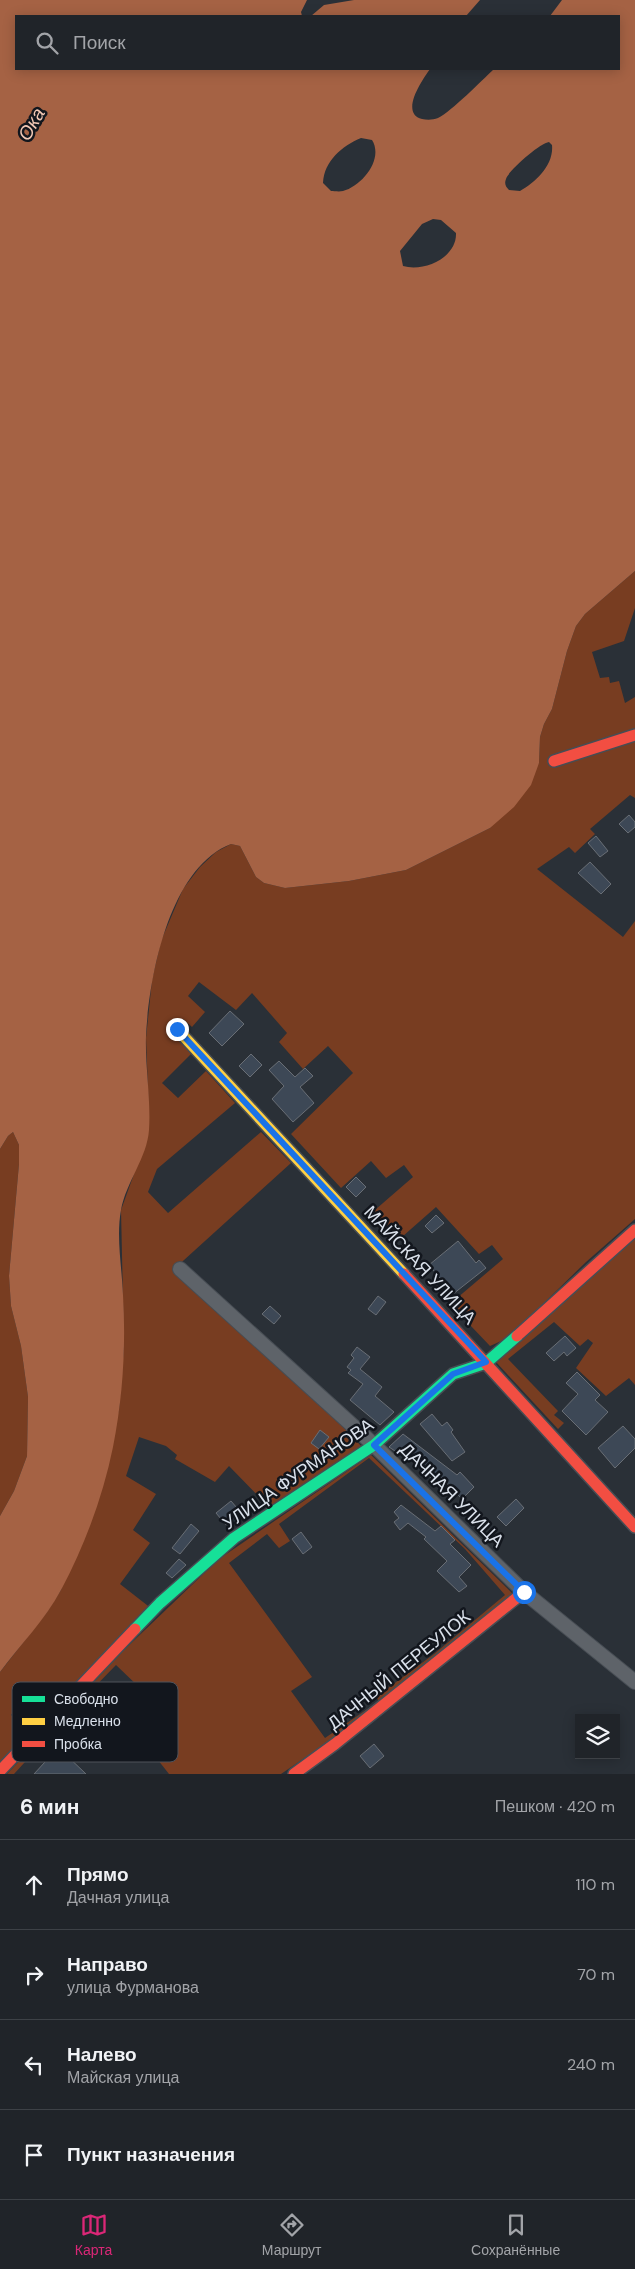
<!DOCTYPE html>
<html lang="ru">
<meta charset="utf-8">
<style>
body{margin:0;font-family:"DM Sans",sans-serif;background:#282c31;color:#f1f3f6}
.controls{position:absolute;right:15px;bottom:15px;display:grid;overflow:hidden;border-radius:0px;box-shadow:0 2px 12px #0003}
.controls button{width:45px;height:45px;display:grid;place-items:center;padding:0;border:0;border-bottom:1px solid #3d4146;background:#202429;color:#f1f3f6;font:25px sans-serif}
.stop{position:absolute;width:15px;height:15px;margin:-11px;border:4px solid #1a73e8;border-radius:50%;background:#fff}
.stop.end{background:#1a73e8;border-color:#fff;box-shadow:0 1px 5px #0008}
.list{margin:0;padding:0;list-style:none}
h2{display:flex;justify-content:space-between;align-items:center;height:65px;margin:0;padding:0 20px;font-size:21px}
h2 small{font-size:16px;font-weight:400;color:#a2a4a8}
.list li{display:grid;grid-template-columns:32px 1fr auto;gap:15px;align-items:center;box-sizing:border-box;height:90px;padding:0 20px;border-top:1px solid #3d4146}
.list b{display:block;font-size:19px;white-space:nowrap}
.list p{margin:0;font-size:16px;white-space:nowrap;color:#a2a4a8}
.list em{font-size:16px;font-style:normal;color:#a2a4a8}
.icon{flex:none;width:28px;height:28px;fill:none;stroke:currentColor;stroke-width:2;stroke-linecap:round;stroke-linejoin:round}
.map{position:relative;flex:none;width:635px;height:1774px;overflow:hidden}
.search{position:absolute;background:#202429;box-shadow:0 2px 12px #0003;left:15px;right:15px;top:15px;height:55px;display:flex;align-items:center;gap:12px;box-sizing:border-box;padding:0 18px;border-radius:0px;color:#a2a4a8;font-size:19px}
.sheet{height:425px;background:#202429}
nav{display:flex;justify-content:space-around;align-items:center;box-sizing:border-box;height:70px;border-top:1px solid #3d4146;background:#202429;font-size:14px;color:#a2a4a8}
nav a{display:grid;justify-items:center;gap:2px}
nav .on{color:#db2777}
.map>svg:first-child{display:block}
</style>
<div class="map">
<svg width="635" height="1774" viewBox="0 0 635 1774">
<rect width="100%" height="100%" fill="#2a3037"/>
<path fill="#783d21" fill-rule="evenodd" d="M635,571V608L624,641L592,652L600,678L609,677L610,683L619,681L625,703L635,697V798L630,795L590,829L595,834L575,853L569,847L537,869L623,937L635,921V1219L586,1262L508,1338L490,1346L450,1304L503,1259L492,1245L479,1254L436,1207L394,1244L368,1216L413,1177L404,1165L386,1178L371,1161L341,1188L291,1134L353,1073L328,1046L303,1069L279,1042L287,1033L252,993L236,1010L199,982L188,996L205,1012L192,1027L183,1019L172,1031L191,1054L162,1083L178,1098L206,1071L235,1103L157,1169L148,1192L168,1213L261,1132L291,1163L173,1270L329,1412L362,1447L270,1508L229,1466L215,1482L175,1459L177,1455L166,1446L139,1437L126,1476L156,1494L133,1530L150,1543L120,1584L152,1609L48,1711L27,1694L11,1715L31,1731L0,1763V1672L47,1612L61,1590L119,1410L124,1346L121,1210L134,1174L149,1115L146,1038L152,980L161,941L183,889L200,867L216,852L231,844L240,846L256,877L264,883L285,888L349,881L406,870L490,828L539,763L540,737L544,724L552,709L567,651L576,626L585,614Z
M13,1132L19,1145V1164L9,1276L11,1306L21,1346L28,1397L27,1456L14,1491L0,1516V1149L8,1136Z
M635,1236V1385L629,1378L606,1396L576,1368L593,1343L588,1339L580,1346L554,1322L508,1359L558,1411L554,1415L564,1423L558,1429L496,1362Z
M371,1455L513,1594L328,1742L281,1774H169L143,1741L176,1710L149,1685L140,1688L116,1665L77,1705L14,1774H7L123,1651L219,1559ZM369,1458L465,1549L505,1595L434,1654L376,1697L379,1701L325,1738L291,1691L312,1677L229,1563L267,1534L279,1548L290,1541L279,1524Z"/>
<path fill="#a56244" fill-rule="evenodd" d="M0,0H307L301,12L302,16H16V69H430C423,79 399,113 422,119C427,120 433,120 438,118C452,111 481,81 494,69H619V16H550L562,0H635V571L585,614L576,626L567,651L552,709L544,724L540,737L539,763L531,785L514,807L490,828L406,870L349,881L285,888L264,883L256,877L240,846L231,844C169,868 149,977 146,1036C145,1067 151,1098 149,1130C147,1158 126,1182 121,1210C116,1237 122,1268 123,1295C126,1345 123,1397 113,1447C103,1496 85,1545 61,1590C45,1620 20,1645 0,1672V1516L14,1491L27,1456L28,1397L21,1346L11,1306L9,1276L19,1164V1145L13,1132L8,1136L0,1149ZM361,138L372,140C384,159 362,186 343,191C339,192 334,191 331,191L323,183C324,161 342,146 361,138ZM549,142L552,145C554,165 536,182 520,191L509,190C506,187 504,184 506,179C508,171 540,143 549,142ZM433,219L441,220L456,233C457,258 424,272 403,266L400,251L422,224Z
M354,0H480L466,16H311L324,5Z"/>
<path fill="#3d4856" stroke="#696e75" d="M629,815L635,822V827L628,833L619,824Z
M596,836L608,851L600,857L588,843Z
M590,862L611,884L601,894L578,873Z
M230,1011L244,1024L222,1046L209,1033Z
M251,1054L262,1065L250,1077L239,1066Z
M279,1061L295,1077L305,1068L313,1076L300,1087L314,1103L293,1122L272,1099L284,1086L269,1070Z
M356,1177L366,1187L356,1197L346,1187Z
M436,1215L444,1223L432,1233L425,1226Z
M458,1241L476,1263L479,1260L486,1268L453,1294L429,1265Z
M378,1296L386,1302L376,1315L368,1309Z
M270,1306L281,1316L274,1324L262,1314Z
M565,1336L576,1348L567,1356L564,1352L554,1361L546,1353Z
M357,1347L370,1357L360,1369L382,1387L375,1396L394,1412L380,1425L350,1400L363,1384L348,1373L351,1370L347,1367L354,1358L351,1355Z
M577,1372L600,1395L595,1400L608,1412L586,1435L562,1411L578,1394L566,1383Z
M432,1414L442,1426L447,1422L453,1430L451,1432L465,1452L452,1461L420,1424Z
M623,1426L635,1439V1448L615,1468L598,1448Z
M320,1430L329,1437L319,1449L311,1443Z
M403,1434L457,1475L460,1472L474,1487L462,1499L437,1473L432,1479L404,1452L401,1455L389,1447Z
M516,1499L524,1508L506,1526L497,1517Z
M231,1501L243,1515L233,1524L230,1521L226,1525L216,1513Z
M401,1505L435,1531L441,1526L455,1540L450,1544L471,1565L459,1577L467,1586L459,1592L437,1571L447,1561L424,1539L426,1537L408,1523L400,1530L394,1522L399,1518L394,1512Z
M191,1524L199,1531L180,1554L172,1548Z
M301,1532L312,1547L303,1554L292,1539Z
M179,1559L186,1565L172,1578L166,1573Z
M103,1694L115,1706L63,1752L86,1774H34L45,1762L40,1757L53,1744L47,1739L53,1732L58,1736L88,1711Z
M374,1744L384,1756L370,1768L360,1756Z"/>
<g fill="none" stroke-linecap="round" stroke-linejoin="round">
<g stroke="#474d54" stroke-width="16">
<path id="street" d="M180,1269L374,1445L524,1592L635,1682"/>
</g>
<g stroke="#474d54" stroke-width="14">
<path id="fast" d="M135,1629L160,1603L234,1538L374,1445L453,1374L486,1363L517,1336"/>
</g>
<g stroke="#474d54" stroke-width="14">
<path id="slow" d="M177,1029L404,1274"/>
</g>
<g stroke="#474d54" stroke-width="14">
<path id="jam" d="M554,761L635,735
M404,1274L635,1527
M517,1336L635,1230
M0,1771L135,1629
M294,1774L335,1744L524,1592"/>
</g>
<use href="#street" stroke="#5e6369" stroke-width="14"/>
<use href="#fast" stroke="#16e098" stroke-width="11"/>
<use href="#slow" stroke="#ffcf43" stroke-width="11"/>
<use href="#jam" stroke="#f24e42" stroke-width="11"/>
</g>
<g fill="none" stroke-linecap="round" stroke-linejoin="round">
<path stroke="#1a73e8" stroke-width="6" d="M177,1029L486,1362L453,1374L374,1445L524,1592"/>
</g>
<g text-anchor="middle" stroke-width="5" stroke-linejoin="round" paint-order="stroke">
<g font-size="18" fill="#dae1eb" stroke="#12161d">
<text transform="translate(420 1265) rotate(47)" y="6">МАЙСКАЯ УЛИЦА</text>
<text transform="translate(298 1474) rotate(-35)" y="6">УЛИЦА ФУРМАНОВА</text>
<text transform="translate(452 1495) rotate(45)" y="6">ДАЧНАЯ УЛИЦА</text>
<text transform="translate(399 1670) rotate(-39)" y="6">ДАЧНЫЙ ПЕРЕУЛОК</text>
</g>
<g font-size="19" font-style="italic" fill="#f2c8b5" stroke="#12161d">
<text transform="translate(31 124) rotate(-60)" y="7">Ока</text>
</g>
</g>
<rect x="12" y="1682" width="166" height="80" rx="8" fill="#12161d" stroke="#4e535b" stroke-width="1"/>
<rect x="22" y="1696" width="23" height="6" fill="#16e098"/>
<rect x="22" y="1718" width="23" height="7" fill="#ffcf43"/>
<rect x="22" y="1741" width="23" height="6" fill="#f24e42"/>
<g font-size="14" fill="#dae1eb">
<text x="54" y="1704">Свободно</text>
<text x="54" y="1726">Медленно</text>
<text x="54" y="1749">Пробка</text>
</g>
</svg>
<div class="controls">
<button><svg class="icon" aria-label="layers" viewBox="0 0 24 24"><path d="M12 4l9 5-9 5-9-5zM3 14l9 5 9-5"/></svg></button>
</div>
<div class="stop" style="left:524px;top:1592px"></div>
<div class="stop end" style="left:177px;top:1029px"></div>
<div class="search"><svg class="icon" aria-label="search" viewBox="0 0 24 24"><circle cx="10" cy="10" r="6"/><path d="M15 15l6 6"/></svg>Поиск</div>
</div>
<section class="sheet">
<h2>6 мин<small>Пешком · 420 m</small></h2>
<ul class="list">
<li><svg class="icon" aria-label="ahead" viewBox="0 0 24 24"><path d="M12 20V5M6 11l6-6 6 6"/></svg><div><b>Прямо</b><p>Дачная улица</p></div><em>110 m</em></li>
<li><svg class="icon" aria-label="right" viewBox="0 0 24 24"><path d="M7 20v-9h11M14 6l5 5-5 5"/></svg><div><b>Направо</b><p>улица Фурманова</p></div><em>70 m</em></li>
<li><svg class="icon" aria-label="left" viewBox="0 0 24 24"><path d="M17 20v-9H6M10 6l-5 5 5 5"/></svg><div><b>Налево</b><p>Майская улица</p></div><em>240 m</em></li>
<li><svg class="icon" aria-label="arrive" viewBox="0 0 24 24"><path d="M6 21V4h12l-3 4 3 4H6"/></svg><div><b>Пункт назначения</b></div></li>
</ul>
</section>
<nav>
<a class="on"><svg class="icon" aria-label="map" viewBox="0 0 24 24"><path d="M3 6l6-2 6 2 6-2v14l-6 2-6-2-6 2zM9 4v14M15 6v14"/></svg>Карта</a>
<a><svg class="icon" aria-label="directions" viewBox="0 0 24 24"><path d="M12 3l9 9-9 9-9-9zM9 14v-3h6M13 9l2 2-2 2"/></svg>Маршрут</a>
<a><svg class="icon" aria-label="saved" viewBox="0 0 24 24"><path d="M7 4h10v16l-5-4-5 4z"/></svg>Сохранённые</a>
</nav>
